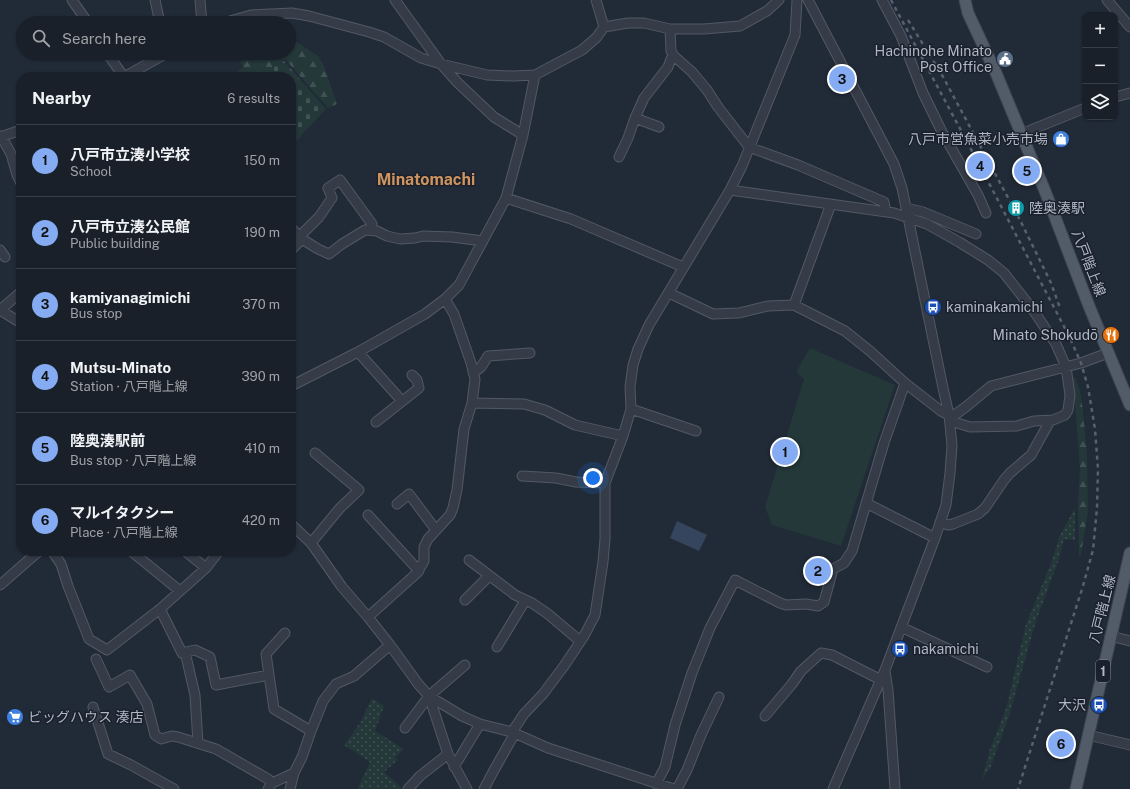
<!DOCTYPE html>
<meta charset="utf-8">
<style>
body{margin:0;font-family:"Public Sans","Noto Sans JP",sans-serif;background:#262d35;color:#f1f3f6}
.controls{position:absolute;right:12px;top:12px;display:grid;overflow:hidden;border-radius:8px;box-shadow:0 1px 3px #0004}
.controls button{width:36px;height:36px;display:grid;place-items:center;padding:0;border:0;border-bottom:1px solid #373e46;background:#192029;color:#f1f3f6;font:20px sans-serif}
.you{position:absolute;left:593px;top:478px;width:14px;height:14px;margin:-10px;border:3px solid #fff;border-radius:50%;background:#1a73e8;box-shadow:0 0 0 6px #1a73e833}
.badge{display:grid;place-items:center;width:26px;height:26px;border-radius:50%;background:#85acf3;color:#111;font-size:13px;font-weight:700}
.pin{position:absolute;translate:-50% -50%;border:2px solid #fff;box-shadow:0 1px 4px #0006}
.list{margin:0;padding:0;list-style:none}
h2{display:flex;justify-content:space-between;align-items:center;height:52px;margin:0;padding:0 16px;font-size:17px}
h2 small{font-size:13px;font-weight:400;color:#9fa3a8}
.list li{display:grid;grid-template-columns:26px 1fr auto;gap:12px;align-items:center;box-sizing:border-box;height:72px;padding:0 16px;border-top:1px solid #373e46}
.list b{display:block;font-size:15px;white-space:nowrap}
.list p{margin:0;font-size:13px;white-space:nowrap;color:#9fa3a8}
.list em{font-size:13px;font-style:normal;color:#9fa3a8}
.icon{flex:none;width:22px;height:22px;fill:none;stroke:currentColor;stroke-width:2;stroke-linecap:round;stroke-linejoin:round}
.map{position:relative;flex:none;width:1130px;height:789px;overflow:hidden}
.search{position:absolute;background:#192029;box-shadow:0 1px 3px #0004;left:16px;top:16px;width:280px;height:44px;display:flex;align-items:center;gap:10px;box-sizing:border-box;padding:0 14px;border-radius:22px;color:#9fa3a8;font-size:15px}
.panel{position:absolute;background:#192029;box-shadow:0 1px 3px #0004;left:16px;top:72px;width:280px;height:484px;border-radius:16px}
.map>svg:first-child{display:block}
</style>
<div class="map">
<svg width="1130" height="789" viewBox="0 0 1130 789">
<defs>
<pattern id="grass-dots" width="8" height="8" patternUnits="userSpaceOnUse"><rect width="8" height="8" fill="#243739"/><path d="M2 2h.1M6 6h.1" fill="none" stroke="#415254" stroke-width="1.8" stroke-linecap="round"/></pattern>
<pattern id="forest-firs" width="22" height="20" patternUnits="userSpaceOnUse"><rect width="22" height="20" fill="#243739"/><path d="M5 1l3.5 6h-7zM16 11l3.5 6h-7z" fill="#415254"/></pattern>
<pattern id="cemetery-stones" width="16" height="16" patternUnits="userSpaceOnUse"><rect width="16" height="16" fill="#243739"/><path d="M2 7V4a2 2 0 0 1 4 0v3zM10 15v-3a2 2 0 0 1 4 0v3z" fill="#415254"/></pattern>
</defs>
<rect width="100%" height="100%" fill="#212a37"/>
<path fill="url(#grass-dots)" d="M1074,510L1075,511V540L1064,539L1058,562L1036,621L1009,716L990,769L982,779L990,749L1006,709L1026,624L1050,566L1060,535Z
M372,698L384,706L375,731L404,749L395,757L398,760L384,772L403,789H359L358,788L370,762L344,745L360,723Z"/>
<path fill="url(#forest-firs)" d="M289,37L318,56L324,66L337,104L328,108L285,59L262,77H232L243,67L240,62L251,53H289Z
M1075,377L1080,390L1083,411L1087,455L1088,511L1081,554L1079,557L1078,504L1080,468L1073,378Z"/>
<path fill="url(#cemetery-stones)" d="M284,61L326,109L297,140L291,150V77H259Z"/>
<path fill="#243739" d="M810,348L895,385L841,546L772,525L765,507L804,379L796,372Z"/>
<path fill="#35455e" d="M677,521L707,535L699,551L670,538Z"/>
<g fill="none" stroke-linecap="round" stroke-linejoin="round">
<g stroke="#525965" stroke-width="11">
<path id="minor" d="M72,0L88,23
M155,0L160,23
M200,0L202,23
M395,0L441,64L458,83L494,117L523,135
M808,0L894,164L902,188L943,388L949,415L952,445L950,473L946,505L935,538L885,670L833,789
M882,0L901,36L923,93L942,132L978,195L986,213
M1107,0L1130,27
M223,23L251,15L292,13L309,16L369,32L384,37L421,58L441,64L487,75L513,76L535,75L582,50L596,38L604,27L596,0
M604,27L628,23H644L670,29H704L740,26L767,11L779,0
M670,29L671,51L674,56L692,72L707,90L718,107L749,147L798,165L884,202L886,212
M107,53L124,77
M124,77L167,53
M1115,97L1130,93
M635,118L659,127
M1021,134L1085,108
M1,136L11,154L17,175L21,183
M0,137L21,130
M619,157L628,138L635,118L644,98L668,67L671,59L674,56
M730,190L894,213L927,224L959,242L988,260L1004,273L1033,310L1056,344L1066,367L1070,395L1068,410L1065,415L1053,420L1034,421L1017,426L970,427L957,423
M506,198L571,219L683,267
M906,208L923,212L976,234
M291,228L302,239L318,249L329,254L342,244L365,230L377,231L387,236L400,239L415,238L423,236L452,237L483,241
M300,236L319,217L332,198L328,188L340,180L372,224L371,230
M0,250L5,257
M291,250L302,239
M669,293L713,314L739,313L768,306L794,305L845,331L870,351L905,383L941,411L949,415L956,414L967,406L991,386L1081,363L1108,353
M445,299L454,314L471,363L475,379L472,403
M794,305L831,204
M0,310L21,292
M0,310L21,323
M358,352L402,401
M473,373L481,367L488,356L530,353
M291,386L358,352L425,314L445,299L459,285L506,198L523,135L535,75
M631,409L696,431
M376,422L419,388L417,380L412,375
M522,476L556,478L576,482L605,483
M866,503L935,538
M397,504L409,494L436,530
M368,515L419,571
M940,522L948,525L953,524L978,514L985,508L1004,480L1010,473L1031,455L1050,421
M291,524L311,543L342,587L368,617L390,645L419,685L429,696L462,716L480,724L512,732L524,714L543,694L564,666L584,636L595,615L603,562L605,539V483L623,436L631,409L630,387L633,365L638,349L649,325L730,190L742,166L795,35L797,0
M311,543L340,508L359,490L315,453
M52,551L61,564L68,586L89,639L107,650L160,609L206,568L219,551
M131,551L180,591
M185,551L206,568
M469,560L515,595L532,603L548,614L580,641
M0,585L39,551
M465,600L489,576
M160,609L182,653L195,650L210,657L216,685L269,675
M368,617L417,573L424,561V547L428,539L450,515L453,508L457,490L464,429L472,403L524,404L545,410L575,425L623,436
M901,627L987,667
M285,633L266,654L274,709L311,731
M1110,636L1130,641
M497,647L525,601
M185,652L195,695L198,743
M96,659L109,687L130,675L147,704L155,735L161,739L172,736L178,737L216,749L268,779L272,783
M885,671L888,690L895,789
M429,696L448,754L467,789
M93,707L108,754L131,765L174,789
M765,716L792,684L801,671L821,653L832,655L881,680
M405,728L429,696L465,665
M512,732L548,748L674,789
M1088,735L1130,745
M454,767L480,724
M656,784L665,767L675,725L692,673L710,628L735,580L780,603L786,605L806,604L818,606L824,602L833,569L844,563L852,551L884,443L905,383
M268,789L272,783L294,773L302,757L311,731L323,701L336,684L354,676L390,645
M290,789L294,773
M408,789L420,776L448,754
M484,789L493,772L515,733
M677,789L687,770L701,735L719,697"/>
</g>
<g stroke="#3e4551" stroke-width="13">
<path id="major" d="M965,0L968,13L996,73L1045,191L1089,306L1130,405
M1076,789L1130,553"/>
</g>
<use href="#minor" stroke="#353c48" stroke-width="9"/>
<use href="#major" stroke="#525b68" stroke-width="11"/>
<path stroke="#57606f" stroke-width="2.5" stroke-dasharray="4 4" stroke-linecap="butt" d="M891,0L980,166L1070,338L1081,363L1088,387L1095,429L1098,469L1097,508L1093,550L1083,586L1018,789
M908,20L942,75L1020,220L1051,283L1060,308"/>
</g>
<defs>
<g id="civic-disc" transform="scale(0.9)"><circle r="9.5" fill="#5c6f8a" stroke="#1a212c"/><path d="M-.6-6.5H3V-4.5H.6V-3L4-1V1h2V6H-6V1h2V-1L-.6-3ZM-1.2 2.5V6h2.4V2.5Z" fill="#fff"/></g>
<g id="shop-disc" transform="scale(0.9)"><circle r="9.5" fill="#3f7fe0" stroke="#1a212c"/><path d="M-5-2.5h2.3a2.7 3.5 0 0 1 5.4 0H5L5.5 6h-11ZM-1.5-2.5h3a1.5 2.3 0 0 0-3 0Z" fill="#fff"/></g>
<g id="building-disc" transform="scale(0.9)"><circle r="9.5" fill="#0f9aa8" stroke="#1a212c"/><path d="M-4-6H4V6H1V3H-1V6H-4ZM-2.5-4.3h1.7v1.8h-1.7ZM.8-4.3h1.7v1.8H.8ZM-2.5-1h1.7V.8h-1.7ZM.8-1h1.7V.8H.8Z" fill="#fff"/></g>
<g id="bus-disc" transform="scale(0.9)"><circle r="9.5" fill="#1a4fb4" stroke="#1a212c"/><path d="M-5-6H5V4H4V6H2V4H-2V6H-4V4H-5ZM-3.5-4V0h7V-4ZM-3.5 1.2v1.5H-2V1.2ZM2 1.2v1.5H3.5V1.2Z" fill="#fff"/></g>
<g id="restaurant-disc" transform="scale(0.9)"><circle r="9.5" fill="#e8710a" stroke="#1a212c"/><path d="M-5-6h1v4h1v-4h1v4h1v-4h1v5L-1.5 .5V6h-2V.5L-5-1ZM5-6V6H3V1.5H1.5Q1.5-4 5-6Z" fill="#fff"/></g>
<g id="supermarket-disc" transform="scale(0.9)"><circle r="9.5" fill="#3f7fe0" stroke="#1a212c"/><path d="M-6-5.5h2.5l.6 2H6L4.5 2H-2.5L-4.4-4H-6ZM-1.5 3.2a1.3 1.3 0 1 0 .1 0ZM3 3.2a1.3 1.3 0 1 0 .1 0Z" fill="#fff"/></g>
</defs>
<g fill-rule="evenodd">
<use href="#civic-disc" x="1005" y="59"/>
<use href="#shop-disc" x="1061" y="139"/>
<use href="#building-disc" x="1016" y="208"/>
<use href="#bus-disc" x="933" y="307"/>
<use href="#restaurant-disc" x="1111" y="335"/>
<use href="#bus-disc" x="900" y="649"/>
<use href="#bus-disc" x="1099" y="705"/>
<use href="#supermarket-disc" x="15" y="717"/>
</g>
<g text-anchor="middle" stroke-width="3" stroke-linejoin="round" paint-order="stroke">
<rect fill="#1a212c" stroke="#828996" stroke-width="1" x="1096" y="660" width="14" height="22" rx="3"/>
<g font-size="13" font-weight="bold" fill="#afb6c4">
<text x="1103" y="676">1</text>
</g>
<g font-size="14" fill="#afb6c4" stroke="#1a212c" text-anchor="end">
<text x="992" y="56">Hachinohe Minato<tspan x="992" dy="16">Post Office</tspan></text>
<text x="1048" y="144">八戸市営魚菜小売市場</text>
<text x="1029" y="213" text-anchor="start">陸奥湊駅</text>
<text x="946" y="312" text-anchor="start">kaminakamichi</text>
<text x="1098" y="340">Minato Shokudō</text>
<text x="913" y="654" text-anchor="start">nakamichi</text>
<text x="1086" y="710">大沢</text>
<text x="28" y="722" text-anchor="start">ビッグハウス 湊店</text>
</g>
<g font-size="14" fill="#afb6c4" stroke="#1a212c">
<text transform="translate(1089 263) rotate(69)" y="5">八戸階上線</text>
<text transform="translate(1102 609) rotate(-76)" y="5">八戸階上線</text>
</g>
<g font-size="16" font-weight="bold" fill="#cf945f" stroke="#1a212c">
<text x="426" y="185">Minatomachi</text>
</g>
</g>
</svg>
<div class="controls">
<button>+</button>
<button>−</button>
<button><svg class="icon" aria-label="layers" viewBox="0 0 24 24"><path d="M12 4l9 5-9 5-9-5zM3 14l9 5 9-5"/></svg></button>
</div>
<div class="you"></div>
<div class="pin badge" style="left:785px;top:452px">1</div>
<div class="pin badge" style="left:818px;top:571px">2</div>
<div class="pin badge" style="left:842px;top:79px">3</div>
<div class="pin badge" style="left:980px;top:166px">4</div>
<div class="pin badge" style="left:1027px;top:171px">5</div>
<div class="pin badge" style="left:1061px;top:744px">6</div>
<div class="search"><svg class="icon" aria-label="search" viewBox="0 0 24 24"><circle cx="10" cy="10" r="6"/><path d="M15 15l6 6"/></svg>Search here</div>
<section class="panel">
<h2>Nearby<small>6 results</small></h2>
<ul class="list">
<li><span class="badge">1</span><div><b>八戸市立湊小学校</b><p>School</p></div><em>150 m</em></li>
<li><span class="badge">2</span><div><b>八戸市立湊公民館</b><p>Public building</p></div><em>190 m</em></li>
<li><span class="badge">3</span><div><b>kamiyanagimichi</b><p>Bus stop</p></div><em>370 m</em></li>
<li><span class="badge">4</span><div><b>Mutsu-Minato</b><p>Station · 八戸階上線</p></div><em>390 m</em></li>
<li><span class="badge">5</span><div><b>陸奥湊駅前</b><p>Bus stop · 八戸階上線</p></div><em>410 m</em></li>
<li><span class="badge">6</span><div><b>マルイタクシー</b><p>Place · 八戸階上線</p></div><em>420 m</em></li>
</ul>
</section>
</div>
